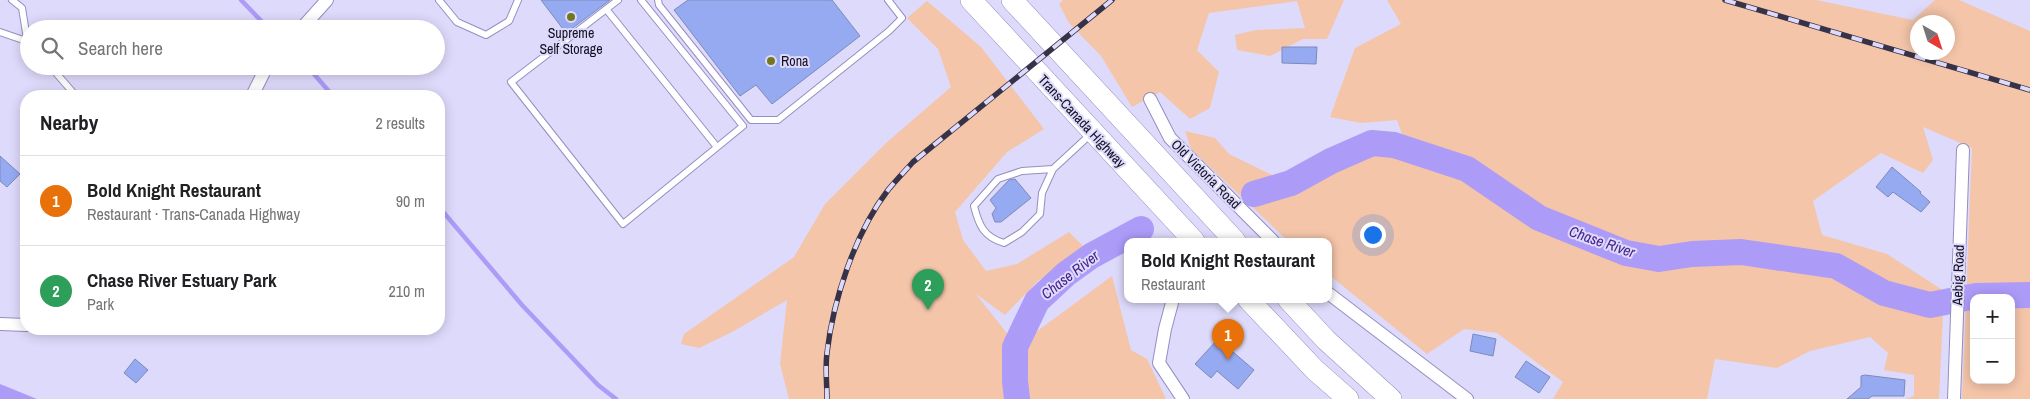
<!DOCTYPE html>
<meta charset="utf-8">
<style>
body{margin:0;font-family:"Archivo Narrow",sans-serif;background:#f2f2f2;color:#202124}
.controls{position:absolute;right:15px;bottom:15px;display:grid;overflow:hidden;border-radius:10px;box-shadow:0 2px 12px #0003}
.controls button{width:45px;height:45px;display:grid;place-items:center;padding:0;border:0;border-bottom:1px solid #e0e0e0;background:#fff;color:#202124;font:25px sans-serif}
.compass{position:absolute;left:1910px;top:15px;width:45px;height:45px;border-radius:50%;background:#fff;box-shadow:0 2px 12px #0003;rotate:141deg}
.you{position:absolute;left:1372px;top:234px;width:18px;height:18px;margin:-12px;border:4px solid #fff;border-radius:50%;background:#1a73e8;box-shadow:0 0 0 8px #1a73e833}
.badge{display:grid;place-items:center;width:32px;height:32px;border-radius:50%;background:#74771f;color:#fff;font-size:16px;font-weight:700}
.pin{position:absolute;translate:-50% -41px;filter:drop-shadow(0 1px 2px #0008)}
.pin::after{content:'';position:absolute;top:26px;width:18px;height:15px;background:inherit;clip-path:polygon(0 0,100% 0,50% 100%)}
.popup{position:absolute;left:1124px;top:238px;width:208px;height:65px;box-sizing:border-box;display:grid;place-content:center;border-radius:10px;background:#fff;filter:drop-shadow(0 1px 4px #0005);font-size:16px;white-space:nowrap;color:#757577}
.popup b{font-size:19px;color:#202124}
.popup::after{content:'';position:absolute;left:50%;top:100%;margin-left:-10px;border:10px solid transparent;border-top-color:#fff}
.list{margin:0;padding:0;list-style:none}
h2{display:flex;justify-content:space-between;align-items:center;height:65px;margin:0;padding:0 20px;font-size:21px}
h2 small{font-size:16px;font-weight:400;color:#757577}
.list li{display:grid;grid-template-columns:32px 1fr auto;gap:15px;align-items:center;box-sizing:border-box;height:90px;padding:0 20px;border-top:1px solid #e0e0e0}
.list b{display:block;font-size:19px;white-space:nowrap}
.list p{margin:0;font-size:16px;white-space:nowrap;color:#757577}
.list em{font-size:16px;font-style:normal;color:#757577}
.icon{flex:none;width:28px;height:28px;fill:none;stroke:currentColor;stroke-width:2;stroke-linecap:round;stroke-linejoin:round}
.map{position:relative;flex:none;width:2030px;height:399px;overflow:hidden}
.search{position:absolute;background:#fff;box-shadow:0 2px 12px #0003;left:20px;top:20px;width:425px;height:55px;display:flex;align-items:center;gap:12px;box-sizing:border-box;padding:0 18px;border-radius:28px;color:#757577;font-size:19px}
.panel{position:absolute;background:#fff;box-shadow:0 2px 12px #0003;left:20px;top:90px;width:425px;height:245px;border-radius:20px}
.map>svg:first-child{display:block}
</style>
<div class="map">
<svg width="2030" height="399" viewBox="0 0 2030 399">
<rect width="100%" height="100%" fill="#dedafb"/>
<path fill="#f4c5a9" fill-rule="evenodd" d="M1063,0H1344L1327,39H1303L1270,56L1237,50L1235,35L1256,30L1305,28L1297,1L1209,13L1197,50L1219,72L1210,108L1190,119L1160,92L1132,107L1101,56L1069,23L1059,4Z
M1387,0H1816L1913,20L1935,0H1959L2030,31V399H1962L1972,148L1923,127L1933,160L1923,173L1881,153L1813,201L1822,235L1887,254L1944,291L1939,399H1906L1914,396V375L1884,370L1888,353L1870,337L1810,351L1777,368L1715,359L1707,399H1553L1563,382L1497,333L1464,329L1427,354L1328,274V241H1288L1191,149L1185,131L1215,138L1229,154L1282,180L1362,147L1404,140L1397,120L1361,123L1330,117L1355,48L1401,24ZM1918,22H1948V52H1918ZM1974,298H2011V380H1974Z
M927,1L981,47L1044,129L1007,152L955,212L963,240L986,271L1017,264L1069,232L1085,248L1038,281L1005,315L976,294L1017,346L1112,276L1131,350L1147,359L1166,399H789L780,364L787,300L732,332L699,348L681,344L684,334L794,257L825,204L886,143L951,87L938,49L907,18Z"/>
<path fill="#ad9bf8" d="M0,384L37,399H0Z"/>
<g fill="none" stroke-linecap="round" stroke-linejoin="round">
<path stroke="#ad9bf8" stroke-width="4.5" d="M241,0L269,29
M307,66L333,96
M439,207L522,305L598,385L616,399"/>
<path stroke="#ad9bf8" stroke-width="26" d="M1254,194L1291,183L1331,161L1372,143L1394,145L1467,169L1539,218L1626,253L1659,259L1692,254L1741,252L1836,266L1884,293L1930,305L1976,296L2030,295
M1017,399L1015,381V347L1037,301L1066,274L1091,256L1141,229"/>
</g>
<path fill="#96aaf2" stroke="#7c8ab9" d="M541,0H610L566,33Z
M688,0H832L860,36L772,104L756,85L740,96L674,10Z
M1282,47H1317L1316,64L1282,63Z
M0,156L20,174L7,187L0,181Z
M1892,167L1921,192L1920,193L1930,202L1921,212L1893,192L1888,197L1876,187Z
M1015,179L1031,198L1001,222H995L992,214L996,208L990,200L1009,180Z
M1473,334L1496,339L1493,356L1470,351Z
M1218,339L1254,370L1238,389L1217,371L1211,378L1195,364Z
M135,359L148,370L136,383L124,373Z
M1526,361L1550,377L1539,393L1515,377Z
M1865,375L1905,380L1904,396H1872L1868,399H1847L1861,387V376Z"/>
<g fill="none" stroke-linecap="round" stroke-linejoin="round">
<g stroke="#968ec0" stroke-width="8">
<path id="service" d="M12,0L22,8L27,39
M439,0L457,22L486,35L509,21L518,0
M618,0L511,82L623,224L743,126L641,0
M658,0L659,5L751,120H778L889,31L902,18L888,0
M606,9L717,147
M0,32L29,42
M50,66L76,96
M1053,169L1042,193L1040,214L1022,232L1004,243C984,237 979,226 974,206L998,179L1022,171L1053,169L1092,133"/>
</g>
<g stroke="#968ec0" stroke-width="14">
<path id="minor" d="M301,29L327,0
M252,96L267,66
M1150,99L1170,138L1273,241
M1328,293L1467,399
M1173,299L1165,329L1159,363L1183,399
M0,324L26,325
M1954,399L1963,150"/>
</g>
<g stroke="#968ec0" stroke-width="22">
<path id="trunk" d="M971,0L1194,241
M1012,0L1235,241
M1248,299L1315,370L1348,399
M1288,299L1326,340L1391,399"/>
</g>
<use href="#service" stroke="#fff" stroke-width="6"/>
<use href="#minor" stroke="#fff" stroke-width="12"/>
<use href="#trunk" stroke="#fff" stroke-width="21"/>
<g stroke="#363348" stroke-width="5.5">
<path id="rail" d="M1725,0L2030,90
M827,399C827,384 825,368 827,353C833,300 855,233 888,190C896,180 905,171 913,162L1112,0"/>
</g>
<use href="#rail" stroke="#dedafb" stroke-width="4" stroke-dasharray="11" stroke-linecap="butt"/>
</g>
<g fill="#74771f" stroke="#dedafb" stroke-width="2">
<circle cx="571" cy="17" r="5"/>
<circle cx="771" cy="61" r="5"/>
</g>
<g text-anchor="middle" stroke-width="4" stroke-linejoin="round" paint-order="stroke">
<g font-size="14" fill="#131022" stroke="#dedafb">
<text x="571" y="38">Supreme<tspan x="571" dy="16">Self Storage</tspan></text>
<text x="781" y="66" text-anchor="start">Rona</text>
</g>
<g font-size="14" fill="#131022" stroke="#dedafb">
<text transform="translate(1082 121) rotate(47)" y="5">Trans-Canada Highway</text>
<text transform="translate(1206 174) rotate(45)" y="5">Old Victoria Road</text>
<text transform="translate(1958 275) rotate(-88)" y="5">Aebig Road</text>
</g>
<g font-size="15" font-style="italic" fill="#46228c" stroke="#dedafb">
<text transform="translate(1602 242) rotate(19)" y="5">Chase River</text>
<text transform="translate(1070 275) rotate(-38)" y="5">Chase River</text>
</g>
</g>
</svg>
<div class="controls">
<button>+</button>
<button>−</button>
</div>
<svg class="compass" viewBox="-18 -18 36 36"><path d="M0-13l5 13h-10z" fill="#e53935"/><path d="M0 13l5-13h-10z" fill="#757577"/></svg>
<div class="you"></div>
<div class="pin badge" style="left:1228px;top:360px;background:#e8710a">1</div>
<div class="popup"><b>Bold Knight Restaurant</b>Restaurant</div>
<div class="pin badge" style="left:928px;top:310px;background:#2e9e5b">2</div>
<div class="search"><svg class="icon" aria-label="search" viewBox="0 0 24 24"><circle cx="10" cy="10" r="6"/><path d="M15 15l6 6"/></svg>Search here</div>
<section class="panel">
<h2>Nearby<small>2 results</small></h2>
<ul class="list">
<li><span class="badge" style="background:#e8710a">1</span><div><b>Bold Knight Restaurant</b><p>Restaurant · Trans-Canada Highway</p></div><em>90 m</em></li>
<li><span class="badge" style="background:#2e9e5b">2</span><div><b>Chase River Estuary Park</b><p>Park</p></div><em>210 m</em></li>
</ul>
</section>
</div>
